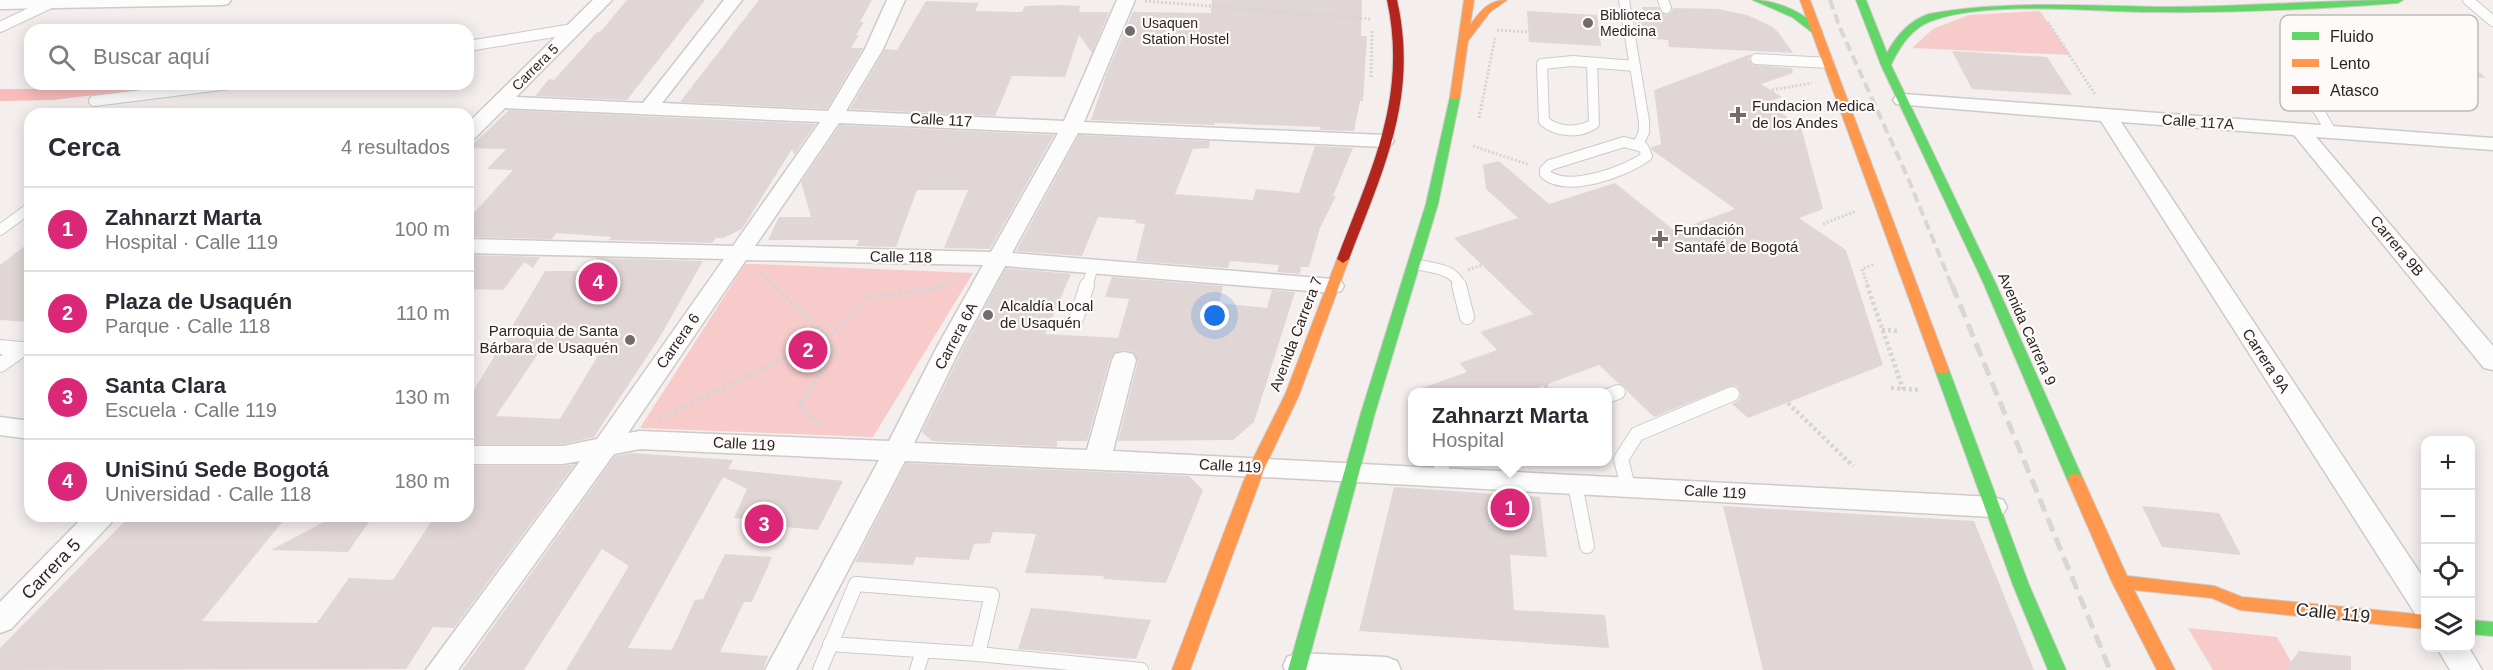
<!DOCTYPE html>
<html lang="es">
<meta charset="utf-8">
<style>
body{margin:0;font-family:Helvetica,sans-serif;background:#f2f2f3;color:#2b2b33}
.controls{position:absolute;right:18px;bottom:18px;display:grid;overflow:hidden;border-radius:12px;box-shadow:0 3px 15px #0003}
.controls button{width:54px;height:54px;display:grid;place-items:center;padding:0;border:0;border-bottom:2px solid #e1e1e2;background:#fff;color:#2b2b33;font:30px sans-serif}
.you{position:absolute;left:1215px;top:316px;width:21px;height:21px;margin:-15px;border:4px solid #fff;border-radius:50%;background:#1a73e8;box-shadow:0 0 0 9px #1a73e833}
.badge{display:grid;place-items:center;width:39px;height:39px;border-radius:50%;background:#db2777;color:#fff;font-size:20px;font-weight:700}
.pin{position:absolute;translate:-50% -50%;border:3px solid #fff;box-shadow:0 2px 6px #0006}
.popup{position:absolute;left:1408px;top:388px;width:204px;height:78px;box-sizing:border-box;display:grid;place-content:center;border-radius:12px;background:#fff;filter:drop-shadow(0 2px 4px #0005);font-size:20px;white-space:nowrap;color:#7c7c81}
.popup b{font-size:22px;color:#2b2b33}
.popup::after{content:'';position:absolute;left:50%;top:100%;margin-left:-12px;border:12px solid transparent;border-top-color:#fff}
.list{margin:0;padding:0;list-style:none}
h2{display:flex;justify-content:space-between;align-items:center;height:78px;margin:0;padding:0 24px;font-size:26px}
h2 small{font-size:20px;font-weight:400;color:#7c7c81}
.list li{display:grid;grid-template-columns:39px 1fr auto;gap:18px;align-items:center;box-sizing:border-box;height:84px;padding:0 24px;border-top:2px solid #e1e1e2}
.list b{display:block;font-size:22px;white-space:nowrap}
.list p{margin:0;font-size:20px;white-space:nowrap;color:#7c7c81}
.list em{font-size:20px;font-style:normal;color:#7c7c81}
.icon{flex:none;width:33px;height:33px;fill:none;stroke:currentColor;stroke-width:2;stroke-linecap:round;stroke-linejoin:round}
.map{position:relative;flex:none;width:2493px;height:670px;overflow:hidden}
.search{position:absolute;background:#fff;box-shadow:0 3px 15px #0003;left:24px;top:24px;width:450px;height:66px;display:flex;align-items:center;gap:15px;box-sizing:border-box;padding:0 21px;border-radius:18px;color:#7c7c81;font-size:22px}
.panel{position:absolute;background:#fff;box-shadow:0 3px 15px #0003;left:24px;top:108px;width:450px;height:414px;border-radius:18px}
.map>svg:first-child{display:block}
</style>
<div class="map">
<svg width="2493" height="670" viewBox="0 0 2493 670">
<rect width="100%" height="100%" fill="#f4eeed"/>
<path fill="#f7cbca" d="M2040,11L2070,55L1912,48L1933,29L1969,15Z
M745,264H759L973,273L873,437L640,428Z
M2188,628L2277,637L2296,670H2213Z"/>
<path fill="#f8bcbc" d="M67,84H148L149,88L54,100L0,101V89H37Z"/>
<path fill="#e0d6d6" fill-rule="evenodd" d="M627,0H705L627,100L535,96L549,79L554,80L597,32H600Z
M759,0H872L860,22H864L856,35H859L851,48H863L827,109L680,102Z
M1212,0H1362L1361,36H1367L1363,101H1360L1354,131L1320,130L1321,127L1215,123L1214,125L1091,120L1106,75L1133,12L1211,13Z
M926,1L979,3L975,11L1022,12L1025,6L1060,5L1080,6L1079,12H1109L1092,53L1079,35L1065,77L1012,76L995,116L850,109L885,49L897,50Z
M1642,7H1658L1665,15L1671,13L1673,8L1718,9L1747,15L1771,26L1779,33L1793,53L1669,47L1668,40L1638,38L1633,11H1643Z
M1527,11L1597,15L1601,46L1529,42Z
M2324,20L2427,26L2486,78L2377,72Z
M1952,51L2047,57L2072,95L1972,89Z
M1751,54L1749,59L1753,65L1792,68L1793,73L1761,84L1782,97L1766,102L1801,127L1823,209L1799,218L1846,250L1883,365L1748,418L1732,404L1739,400L1741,395L1738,387L1733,385L1654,417L1627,391L1624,386L1618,383L1599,365L1524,393H1417V390L1467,372L1460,363L1497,350L1480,332L1533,314L1454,238L1518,218L1486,189L1483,165L1499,161L1549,204L1615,183L1675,231L1735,209L1652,150L1651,147L1661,144L1654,90Z
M509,110L816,124L794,155L792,149L742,229L723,238H716L712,243L609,240L611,237L556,233L552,239L468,237V214H473L513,170L487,169L506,149L469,148Z
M840,125L1054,135L990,249L944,248L968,190H917L896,247L856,246L859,240H768L779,217H811L801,182Z
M1079,135L1210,141L1209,148L1193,149L1175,194L1253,200L1256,189L1299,193L1315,146L1353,148L1333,196H1336L1320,228L1309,267H1301L1300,274L1277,272L1279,265L1230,261L1228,268L1136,261L1145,224L1135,223L1136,220L1098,217L1082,256L1016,251Z
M30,242V322L0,320V265Z
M468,255L540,257L533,268L524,262L503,290L468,289Z
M597,258L703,261L661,335L594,437L563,444H468V400L545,271H588ZM542,348L602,349L560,419L496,416Z
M1006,268L1071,274L1045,334L1118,338L1129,299L1105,297L1112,277L1223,286L1219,303L1267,308L1272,290L1295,292L1254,422L1233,440L1118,441L1138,361L1133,352L1124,350L1115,352L1110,359L1087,441H1057V447L932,441L922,432L963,348Z
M631,453L733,460L728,469L843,481L818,530L776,526L778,521L734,518L747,489L723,477L628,648L672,650L695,600L703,599L725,554L772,557L752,602H744L720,652L768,656L763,670H566L629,566L602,549L524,670H462L615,456Z
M906,463L1189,476L1203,490L1166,583L1103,579L1104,576L1025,573L1036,534L993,532L990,543L974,544L969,560L916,557L913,565L855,562Z
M575,464L454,628L433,627L406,669L0,670V648L130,516H287L202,621L317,623L349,578L393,580L435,516H468V466H563Z
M1394,487L1540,497L1547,557L1510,555L1514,610L1605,615L1609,648L1359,631Z
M1723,506L1974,521L2034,670H1763Z
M2142,506L2219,513L2241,555L2162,547Z
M335,516H373L348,552L271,550Z
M1031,608L1045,609L1151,620L1136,659L1018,649Z
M2299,651L2351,656V670H2285Z"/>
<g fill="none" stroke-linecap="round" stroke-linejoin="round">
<g stroke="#cecac9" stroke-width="12">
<path id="lane-far1" d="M1624,0L1644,121V132L1638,145
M1663,0L1666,8
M2468,0L2493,21
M0,27L51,3
M468,46L573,29
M1756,59L1829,63
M1592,63L1594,124C1579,133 1558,133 1544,121L1542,64L1573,61L1635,66
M2289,75L2319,111L2331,132
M94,101L229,84
M1624,142L1643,147L1647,156C1625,172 1568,193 1545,174V170L1550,165Z
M0,230L30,208
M1415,264C1431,268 1455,268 1460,286
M1087,286L1093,267"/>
</g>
<g stroke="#cecac9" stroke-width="16">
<path id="lane" d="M1459,285L1467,317
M1076,319L1087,285
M0,347L30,350
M0,365L23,349
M1607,396L1618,392
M1443,477L1441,468L1444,462
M1575,484L1587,546
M1628,487L1621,459L1637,434L1732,394
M830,644L978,654L1141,670
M820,670L856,584L992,595L978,654
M917,670L923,651"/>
</g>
<g stroke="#cecac9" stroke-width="3">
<path id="street" d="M0,0H231L228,4L222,5L0,9Z
M593,0H612L516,97L643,103L724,0H742L662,103L828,111L865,49L887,0H905L883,49L846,111L1064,121L1117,0H1135L1084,122L1384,135L1391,137L1394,141L1391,145L1384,147L1078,133L1012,253L1333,279L1341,281L1344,286L1341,291L1333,293L1005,266L961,347L914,443L1087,450L1112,360L1115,354L1124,352L1133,354L1136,360L1113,451L1993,497L2003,500L2007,507L2003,514L1993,517L1284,478L905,461L796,670H765L879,460L640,449L614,454L458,670H426L580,461L563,464H468V446H563L597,439L724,259L468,253V239L733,246L820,122L505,108L475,138L468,140V123ZM839,123L1058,133L991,252L755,246ZM746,260L983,265L937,347L889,441L640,431L628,433Z
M1903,94L2493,138V150L2316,137L2493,346V370L2484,368L2294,135L2121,122L2426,582V619L2416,615L2101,121L1896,104L1893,100L1896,96Z
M0,417L30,421V439L0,435Z
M84,516H115L111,523L11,629L0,633V602Z
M2437,648H2469L2482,670H2450Z
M1298,653L1386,657L1397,661L1401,670H1285L1283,666L1287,657Z"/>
</g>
<g stroke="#cecac9" stroke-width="2">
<path id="fast" d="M1753,0C1777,0 1805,13 1822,31L1821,33H1813L1792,17Z
M1856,0H1866L1887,53C1896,36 1910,20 1929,14C2003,0 2086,6 2161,7C2242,7 2322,0 2403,0L2398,3C2318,9 2237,13 2156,12C2094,12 1991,0 1934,20C1912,27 1900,46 1891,65L1995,282L2083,479L2080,483H2070L2067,479L1983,282L1881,65Z
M1455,94L1460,97L1438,204L1375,413L1306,670H1288L1361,413L1426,204L1450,97Z
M1942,365L1949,370L2029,585L2066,670H2048L2013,585L1935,370Z
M2470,620L2493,622V636L2470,634Z"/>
</g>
<g stroke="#cecac9" stroke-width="2">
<path id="slow" d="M1464,0H1474L1470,25C1481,11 1488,0 1507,0L1490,12L1468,41L1460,97L1455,100L1450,97Z
M1800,0H1810L1949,370L1947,373H1937L1935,370Z
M1343,255L1349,259L1299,395L1265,467L1190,670H1172L1249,467L1285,395L1337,259Z
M2075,474L2080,475L2083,479L2127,576L2214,586L2242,597L2426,615V629L2240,610L2212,598L2134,590L2175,670H2157L2112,582L2067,479L2070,475Z"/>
</g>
<g stroke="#cecac9" stroke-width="2">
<path id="jam" d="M1387,0H1397C1419,97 1383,170 1349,259L1343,263L1337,259C1371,170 1408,97 1387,0Z"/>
</g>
<path stroke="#d6d4d4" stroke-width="3" stroke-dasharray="2 2" stroke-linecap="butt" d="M1145,1L1371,19
M2048,22L2096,96
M1497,30L1528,32
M1371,77L1372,31
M1772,90L1812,83
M1479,118L1495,38
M1473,146L1530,165
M1823,224L1856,211
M1468,270L1482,265
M760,272L775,286
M941,286L957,277
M1868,286L1862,269L1875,264"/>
<path stroke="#d6d4d4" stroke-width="4.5" stroke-dasharray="3 3" stroke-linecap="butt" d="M773,285L828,337L834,351L799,406L823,426
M1867,285L1903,389
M1882,330L1900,331
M1545,385L1553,392
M1891,388L1920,390
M1788,403L1853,466
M658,419L828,337L866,298L938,288L943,285"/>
<use href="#lane-far1" stroke="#fdfcfc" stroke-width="10"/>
<use href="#lane" stroke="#fdfcfc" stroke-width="14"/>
<use href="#street" fill="#fdfcfc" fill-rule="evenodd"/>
<use href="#fast" fill="#63d668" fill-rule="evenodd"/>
<use href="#slow" fill="#ff974d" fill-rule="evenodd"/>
<use href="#jam" fill="#b3261e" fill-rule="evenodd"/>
<path stroke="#d8d6d6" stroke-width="4" stroke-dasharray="10 5" stroke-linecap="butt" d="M1830,0L1840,28L1908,178L1952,286"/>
<path stroke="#d8d6d6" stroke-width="5" stroke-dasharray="14 7" stroke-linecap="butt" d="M1952,285L2110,670"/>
</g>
<g fill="#716c6b" stroke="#fffafa" stroke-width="2">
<circle cx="1588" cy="23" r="6"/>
<circle cx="1130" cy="31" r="6"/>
<path d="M1735 106h6v6h6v6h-6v6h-6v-6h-6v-6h6z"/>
<path d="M1657 230h6v6h6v6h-6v6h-6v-6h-6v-6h6z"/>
<circle cx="988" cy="315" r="6"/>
<circle cx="630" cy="340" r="6"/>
</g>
<g text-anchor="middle" stroke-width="4.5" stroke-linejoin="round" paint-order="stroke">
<g font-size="14" fill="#2a2625" stroke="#fffafa" text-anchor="start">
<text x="1600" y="20">Biblioteca<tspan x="1600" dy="16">Medicina</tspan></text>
<text x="1142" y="28">Usaquen<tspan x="1142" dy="16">Station Hostel</tspan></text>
</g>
<g font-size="14" fill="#2a2625" stroke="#fffafa">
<text transform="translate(535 67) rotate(-45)" y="5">Carrera 5</text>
</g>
<g font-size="15" fill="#2a2625" stroke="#fffafa" text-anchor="start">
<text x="1752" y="111">Fundacion Medica<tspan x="1752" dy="17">de los Andes</tspan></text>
<text x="1674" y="235">Fundación<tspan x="1674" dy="17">Santafé de Bogotá</tspan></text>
<text x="1000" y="311">Alcaldía Local<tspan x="1000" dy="17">de Usaquén</tspan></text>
<text x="618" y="336" text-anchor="end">Parroquia de Santa<tspan x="618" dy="17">Bárbara de Usaquén</tspan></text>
</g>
<g font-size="15" fill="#2a2625" stroke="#fffafa">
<text transform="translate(941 120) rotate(3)" y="5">Calle 117</text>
<text transform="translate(2198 122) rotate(4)" y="5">Calle 117A</text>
<text transform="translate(2397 246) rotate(50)" y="5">Carrera 9B</text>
<text transform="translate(901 257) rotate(1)" y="5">Calle 118</text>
<text transform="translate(2027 329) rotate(66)" y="5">Avenida Carrera 9</text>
<text transform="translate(1296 334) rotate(-69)" y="5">Avenida Carrera 7</text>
<text transform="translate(956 336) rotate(-62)" y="5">Carrera 6A</text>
<text transform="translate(678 341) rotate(-55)" y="5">Carrera 6</text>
<text transform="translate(2266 361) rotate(57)" y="5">Carrera 9A</text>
<text transform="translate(744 444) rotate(3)" y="5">Calle 119</text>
<text transform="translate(1230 466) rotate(3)" y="5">Calle 119</text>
<text transform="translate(1715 492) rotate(3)" y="5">Calle 119</text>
</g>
<g font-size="18" fill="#2a2625" stroke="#fffafa">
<text transform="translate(51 569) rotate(-46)" y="6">Carrera 5</text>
<text transform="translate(2333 613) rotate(6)" y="6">Calle 119</text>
</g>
</g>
<rect x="2280" y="15" width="198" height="96" rx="9" fill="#fffafa" stroke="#bfbaba" stroke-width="1.5"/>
<rect x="2292" y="32" width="27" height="8" fill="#63d668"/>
<rect x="2292" y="59" width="27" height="8" fill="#ff974d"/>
<rect x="2292" y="86" width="27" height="8" fill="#b3261e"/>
<g font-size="16" fill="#2a2625">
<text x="2330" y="42">Fluido</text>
<text x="2330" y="69">Lento</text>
<text x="2330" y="96">Atasco</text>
</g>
</svg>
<div class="controls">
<button>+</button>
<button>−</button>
<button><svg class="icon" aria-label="locate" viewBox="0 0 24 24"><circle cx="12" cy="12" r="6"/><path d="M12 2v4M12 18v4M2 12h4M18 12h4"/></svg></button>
<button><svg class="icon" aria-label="layers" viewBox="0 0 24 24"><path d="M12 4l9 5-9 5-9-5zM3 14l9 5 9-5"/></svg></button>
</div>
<div class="you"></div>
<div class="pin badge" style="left:1510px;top:508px">1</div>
<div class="popup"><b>Zahnarzt Marta</b>Hospital</div>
<div class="pin badge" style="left:808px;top:350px">2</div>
<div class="pin badge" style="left:764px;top:524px">3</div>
<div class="pin badge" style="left:598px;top:282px">4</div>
<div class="search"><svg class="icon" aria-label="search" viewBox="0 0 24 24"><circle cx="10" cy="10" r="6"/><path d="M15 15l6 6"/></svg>Buscar aquí</div>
<section class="panel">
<h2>Cerca<small>4 resultados</small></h2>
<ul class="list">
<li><span class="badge">1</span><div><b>Zahnarzt Marta</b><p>Hospital · Calle 119</p></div><em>100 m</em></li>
<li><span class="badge">2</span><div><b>Plaza de Usaquén</b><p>Parque · Calle 118</p></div><em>110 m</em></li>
<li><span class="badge">3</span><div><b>Santa Clara</b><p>Escuela · Calle 119</p></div><em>130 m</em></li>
<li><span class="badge">4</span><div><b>UniSinú Sede Bogotá</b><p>Universidad · Calle 118</p></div><em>180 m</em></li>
</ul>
</section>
</div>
